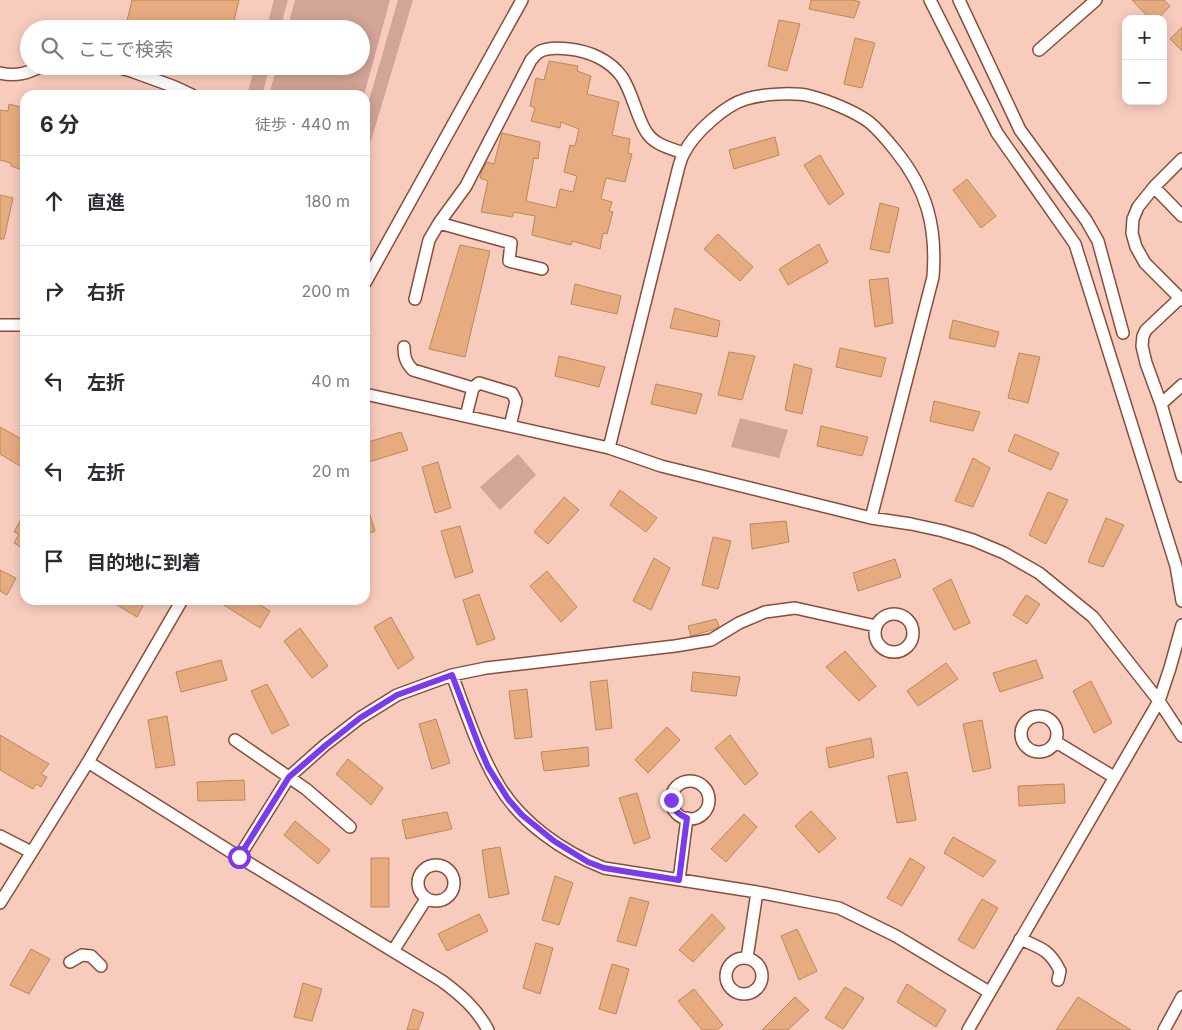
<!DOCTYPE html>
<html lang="ja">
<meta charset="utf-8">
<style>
body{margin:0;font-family:Inter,"Noto Sans JP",sans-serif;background:#f7f7f7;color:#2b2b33}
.controls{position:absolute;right:15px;top:15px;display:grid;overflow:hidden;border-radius:10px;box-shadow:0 2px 12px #0003}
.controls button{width:45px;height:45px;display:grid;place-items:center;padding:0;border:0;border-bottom:1px solid #e1e1e2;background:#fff;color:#2b2b33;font:25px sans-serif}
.stop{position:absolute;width:15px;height:15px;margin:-11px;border:4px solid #7c3aed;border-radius:50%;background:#fff}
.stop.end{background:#7c3aed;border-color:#fff;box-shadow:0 1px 5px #0008}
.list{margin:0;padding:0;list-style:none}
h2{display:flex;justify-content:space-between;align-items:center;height:65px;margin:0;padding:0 20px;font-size:21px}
h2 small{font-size:16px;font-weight:400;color:#7c7c81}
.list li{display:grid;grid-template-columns:32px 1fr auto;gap:15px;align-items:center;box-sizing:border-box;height:90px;padding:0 20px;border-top:1px solid #e1e1e2}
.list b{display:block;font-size:19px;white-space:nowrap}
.list em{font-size:16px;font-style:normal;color:#7c7c81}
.icon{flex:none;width:28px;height:28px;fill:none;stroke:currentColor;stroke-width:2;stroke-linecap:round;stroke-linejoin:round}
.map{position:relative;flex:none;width:1182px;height:1030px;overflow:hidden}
.search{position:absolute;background:#fff;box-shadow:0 2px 12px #0003;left:20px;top:20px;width:350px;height:55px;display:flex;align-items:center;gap:12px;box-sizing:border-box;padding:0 18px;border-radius:28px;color:#7c7c81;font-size:19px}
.panel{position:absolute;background:#fff;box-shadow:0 2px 12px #0003;left:20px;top:90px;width:350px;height:515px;border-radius:15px}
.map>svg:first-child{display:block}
</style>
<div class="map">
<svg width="1182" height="1030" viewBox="0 0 1182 1030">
<rect width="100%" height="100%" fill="#f8ccbd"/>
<path fill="#d1a597" d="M274,0H288L280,29H266Z
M295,0H390L364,95H269L277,66H361V29H287Z
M398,0H413L365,161V114Z
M255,66H270L262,95H248V91Z
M740,418L788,430L779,458L731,447Z
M518,454L536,475L500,510L480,487Z"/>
<path fill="#e6ac80" stroke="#bd865a" d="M132,0H239L232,29H125Z
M811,0H853L860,2L854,18L809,9Z
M1132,0H1164L1170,6L1158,19H1150Z
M779,20L800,24L787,71L768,66Z
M1182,27V51L1170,39Z
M855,38L875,43L862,88L844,84Z
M549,61L578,66L577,71L591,76L587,94L619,102L612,135L630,139L628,153L632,154L625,182L606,178L601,199L612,202L609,211L613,212L607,234L603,233L600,249L572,241L571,245L532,235L535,216L514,212L512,217L481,212L488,181L480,178L482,171L487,162L494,164L502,133L540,142L538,159L534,158L526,201L556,208L560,189L573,192L577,176L564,172L570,145L575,146L579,129L561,122L560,128L531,121L535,108L530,106L536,78L544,80Z
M9,104L20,107L25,105V171L11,166V163L0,160V110L8,111Z
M775,137L779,155L734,169L729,150Z
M820,155L844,194L829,205L804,165Z
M967,179L996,216L981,228L953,190Z
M0,195L13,198L4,239H0Z
M880,203L899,208L889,253L870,249Z
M718,234L753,267L740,281L704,249Z
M819,244L828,262L788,285L779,269Z
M460,245L490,251L465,357L429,349Z
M888,278L893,323L875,327L869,280Z
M575,284L621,296L617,314L571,304Z
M675,308L720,321L717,337L670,328Z
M953,320L999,332L995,347L949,338Z
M840,348L886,358L881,377L836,367Z
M729,352L755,356L742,400L718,395Z
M1019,353L1040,357L1028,403L1008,398Z
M559,356L605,367L599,387L555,376Z
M794,364L812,369L802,414L785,410Z
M656,384L702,394L696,414L651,404Z
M934,401L980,412L973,431L930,421Z
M821,426L868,437L862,456L817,446Z
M0,427L25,441V469L0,454Z
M401,432L408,450L365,463V443Z
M1015,434L1059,453L1051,470L1008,451Z
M973,458L990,468L973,507L955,501Z
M438,462L451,508L435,513L422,467Z
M620,490L657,518L646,532L610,505Z
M1048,492L1068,500L1046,544L1029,535Z
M564,497L579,510L548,544L534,532Z
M365,505H367L375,531L365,535Z
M25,512V550L14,543L19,534L14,532Z
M1106,518L1124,525L1103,567L1088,562Z
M786,521L789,542L752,549L750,524Z
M460,526L473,572L455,578L441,531Z
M713,537L731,541L718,589L702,585Z
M654,558L670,568L651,610L633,601Z
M895,559L901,577L858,591L853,573Z
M0,570L16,578L7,595L0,591Z
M547,571L577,607L561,622L530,586Z
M951,579L970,623L954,630L933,589Z
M479,594L495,639L477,645L463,600Z
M1026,595L1040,604L1027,624L1013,615Z
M109,600H146L137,617Z
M216,600H252L270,611L260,628Z
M391,617L414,658L398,669L374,627Z
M716,619L719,626L715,629L691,636L688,626Z
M300,628L328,666L312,678L284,641Z
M845,651L876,686L859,701L826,667Z
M221,660L227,680L181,692L176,672Z
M1036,660L1043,678L1000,692L993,673Z
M946,663L958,679L918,706L907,691Z
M693,672L740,677L736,696L691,691Z
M607,680L612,728L596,730L590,682Z
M1091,681L1112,723L1094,733L1073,691Z
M267,684L289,725L272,734L251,691Z
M527,689L532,737L515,739L509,691Z
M167,716L175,765L156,768L148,720Z
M436,719L450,763L432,769L419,724Z
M982,720L991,768L973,772L963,724Z
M667,727L680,740L648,773L635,760Z
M0,735L49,764L41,774L47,777L41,787L36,784L33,789L0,770Z
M730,735L758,774L745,785L715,748Z
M871,738L874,757L829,768L826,748Z
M588,747L589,766L544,771L541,752Z
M348,759L383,788L371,805L336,774Z
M907,772L916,820L897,823L888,776Z
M244,780L245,800L198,801L197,782Z
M1064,784L1065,803L1019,806L1018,786Z
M637,793L650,838L634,844L619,798Z
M811,811L836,838L819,853L795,826Z
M447,812L452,829L406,839L402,820Z
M744,814L757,827L726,862L711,849Z
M295,821L330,850L318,864L284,835Z
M953,837L996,861L983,877L944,853Z
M500,847L509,894L489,898L482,850Z
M371,858H389V907H371Z
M910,858L925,867L902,906L887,898Z
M555,876L573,883L559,925L542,920Z
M630,897L649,902L636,946L617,941Z
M982,899L998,908L974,949L958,940Z
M479,914L488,931L447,951L438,934Z
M712,914L725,928L693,962L679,950Z
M797,929L817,971L799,980L781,936Z
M536,943L553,948L540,994L523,988Z
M31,949L50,959L29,994L10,985Z
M612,964L629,969L616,1014L599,1009Z
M303,983L322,989L312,1021L294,1017Z
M907,984L946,1010L936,1027L897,1002Z
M845,987L864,998L843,1029L825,1018Z
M694,989L723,1025L717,1030H702L678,1001Z
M795,997L809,1010L788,1030H762Z
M1078,997L1131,1030H1056Z
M413,1009L424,1013L418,1030H407Z"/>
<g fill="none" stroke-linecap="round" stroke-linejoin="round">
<g stroke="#8b4c38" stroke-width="14">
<path id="minor" d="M930,0L997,133L1075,244L1176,566L1182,601
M959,0L1020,130L1086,220L1098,241L1123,333
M1039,50L1096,0
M113,66L131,71L175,87L192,95
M0,73C16,77 28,73 42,66
M1182,159L1154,187L1138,207L1133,219L1132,233L1136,247L1145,263L1182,300
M1154,187L1182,216
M439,223L511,243L509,261L542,269
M365,283L522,0
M1180,298L1146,330L1143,336L1142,346L1146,363L1161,404L1182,476
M415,299L429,240L439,223L466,186L531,60C533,58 536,54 539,52C547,47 560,48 569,49C589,51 610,60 622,77C628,86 632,98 636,109C639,117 642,126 647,133C655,145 670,148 683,153
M0,325H25
M404,347C404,357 406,363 413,370L473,388
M365,394L609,448L661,466L871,518L911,524L943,531L973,540L1004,553L1039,573L1093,617L1159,701L1182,736
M1161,404L1182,385
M466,416L473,388L479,383L512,393L516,401L510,426
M609,448L676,178C678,170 680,160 684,153C694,133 725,105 746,99C762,94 794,92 810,96C827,100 856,112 869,122C879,130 887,140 895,150C927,189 937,227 933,277L871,518
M875 633a19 19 0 1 1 38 0a19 19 0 1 1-38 0Z
M452,675C466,712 478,750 498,784C520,822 563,852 604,868L757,892L839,908L896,936L989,992
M1021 734a18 18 0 1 1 36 0a18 18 0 1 1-36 0Z
M235,740L306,789L350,827
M1056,742L1114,777
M88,762L239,857L442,981C461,995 477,1009 488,1030
M671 800a19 19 0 1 1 38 0a19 19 0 1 1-38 0Z
M0,836L31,852
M239,857L289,777L325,745L360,718L397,695L452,675L486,668L675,646L711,640L739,623L765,612L795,608L876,626
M418 883a18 18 0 1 1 36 0a18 18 0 1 1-36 0Z
M679,880L687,818
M0,903L88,762L182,600
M1020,939C1041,948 1050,950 1060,971L1058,980
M393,951L426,899
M726 976a18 18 0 1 1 36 0a18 18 0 1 1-36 0Z
M747,958L757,892
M70,962L82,955L91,956L101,966
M968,1030L1159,701L1170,668L1182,625
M1164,1030L1182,997"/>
</g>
<use href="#minor" stroke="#fff" stroke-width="11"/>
</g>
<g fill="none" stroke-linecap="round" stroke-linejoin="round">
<path stroke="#7c3aed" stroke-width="6" d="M239,857L289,777L326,745L360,718L397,695L452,675L479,746L488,767L508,799L522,815L554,841L588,862L604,868L679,880L687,818C677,814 674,810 671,800"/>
</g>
</svg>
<div class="controls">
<button>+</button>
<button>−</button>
</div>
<div class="stop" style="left:239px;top:857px"></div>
<div class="stop end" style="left:671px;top:800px"></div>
<div class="search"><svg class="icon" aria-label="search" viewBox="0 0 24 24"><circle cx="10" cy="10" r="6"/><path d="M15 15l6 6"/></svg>ここで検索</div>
<section class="panel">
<h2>6 分<small>徒歩 · 440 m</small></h2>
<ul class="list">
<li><svg class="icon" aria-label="ahead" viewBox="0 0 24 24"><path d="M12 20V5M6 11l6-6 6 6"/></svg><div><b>直進</b></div><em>180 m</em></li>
<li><svg class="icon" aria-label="right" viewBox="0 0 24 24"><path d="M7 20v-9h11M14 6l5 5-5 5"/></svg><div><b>右折</b></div><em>200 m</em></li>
<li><svg class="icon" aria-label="left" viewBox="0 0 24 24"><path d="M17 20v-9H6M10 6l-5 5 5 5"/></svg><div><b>左折</b></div><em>40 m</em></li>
<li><svg class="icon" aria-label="left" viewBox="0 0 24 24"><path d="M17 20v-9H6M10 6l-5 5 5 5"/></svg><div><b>左折</b></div><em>20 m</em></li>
<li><svg class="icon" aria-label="arrive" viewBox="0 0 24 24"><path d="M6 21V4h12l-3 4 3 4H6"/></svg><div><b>目的地に到着</b></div></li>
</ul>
</section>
</div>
